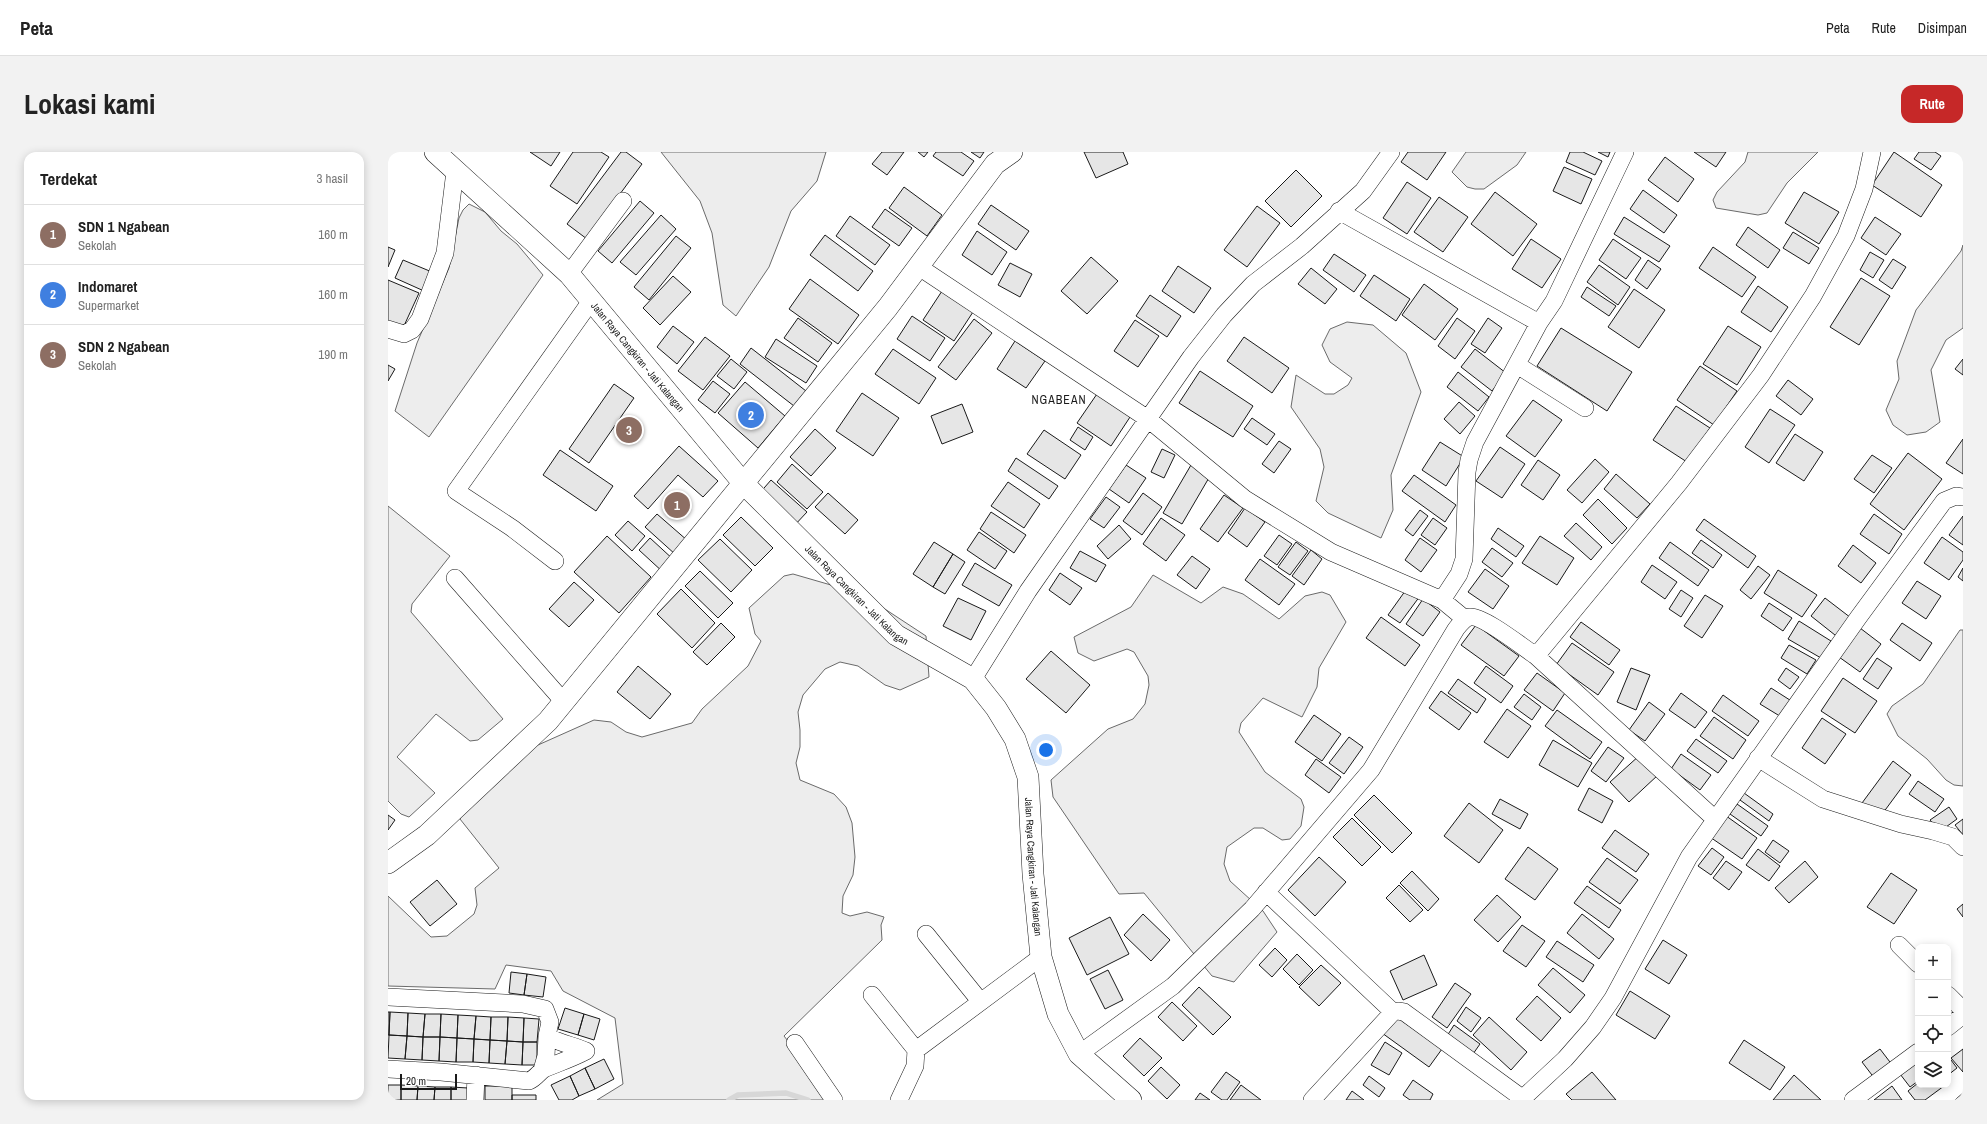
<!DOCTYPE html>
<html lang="id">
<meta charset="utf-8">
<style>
body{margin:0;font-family:"Archivo Narrow",sans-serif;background:#f2f2f2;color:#222}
.controls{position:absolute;right:12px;bottom:12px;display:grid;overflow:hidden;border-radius:8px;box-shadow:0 2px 10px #0003}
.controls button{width:36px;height:36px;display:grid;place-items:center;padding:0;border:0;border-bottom:1px solid #e0e0e0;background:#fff;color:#222;font:20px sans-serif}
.scale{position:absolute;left:12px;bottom:10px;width:57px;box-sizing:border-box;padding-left:4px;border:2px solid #1a1a1a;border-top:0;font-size:11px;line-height:14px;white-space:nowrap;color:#1a1a1a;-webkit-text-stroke:3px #fff;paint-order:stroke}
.you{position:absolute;left:658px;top:598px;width:14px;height:14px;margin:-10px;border:3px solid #fff;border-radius:50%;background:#1a73e8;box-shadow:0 0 0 6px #1a73e833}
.badge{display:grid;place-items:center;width:26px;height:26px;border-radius:50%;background:#c62828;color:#fff;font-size:13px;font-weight:700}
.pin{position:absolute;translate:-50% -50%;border:2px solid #fff;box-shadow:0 1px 4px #0006}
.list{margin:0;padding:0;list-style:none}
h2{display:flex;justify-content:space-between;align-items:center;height:52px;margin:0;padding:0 16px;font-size:17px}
h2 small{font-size:13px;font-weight:400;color:#767676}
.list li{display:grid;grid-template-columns:26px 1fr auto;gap:12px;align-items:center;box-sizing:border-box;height:60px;padding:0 16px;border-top:1px solid #e0e0e0}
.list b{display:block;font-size:15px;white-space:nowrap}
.list p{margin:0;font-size:13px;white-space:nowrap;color:#767676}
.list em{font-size:13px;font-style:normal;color:#767676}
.icon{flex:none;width:22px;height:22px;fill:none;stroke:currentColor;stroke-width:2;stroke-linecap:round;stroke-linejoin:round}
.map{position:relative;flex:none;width:1575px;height:948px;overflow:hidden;border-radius:12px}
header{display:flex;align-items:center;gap:24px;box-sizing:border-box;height:56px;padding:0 20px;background:#fff;border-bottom:1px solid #e0e0e0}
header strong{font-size:19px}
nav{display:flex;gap:22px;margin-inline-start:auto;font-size:14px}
.intro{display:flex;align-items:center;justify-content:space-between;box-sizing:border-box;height:96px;padding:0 24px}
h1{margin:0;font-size:28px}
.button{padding:10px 18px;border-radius:12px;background:#c62828;color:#fff;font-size:14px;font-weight:700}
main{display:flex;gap:24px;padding:0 24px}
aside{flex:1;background:#fff;border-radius:12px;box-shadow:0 2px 10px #0003}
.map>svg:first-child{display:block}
</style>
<header>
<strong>Peta</strong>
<nav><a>Peta</a><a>Rute</a><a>Disimpan</a></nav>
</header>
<div class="intro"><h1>Lokasi kami</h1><a class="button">Rute</a></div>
<main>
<aside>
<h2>Terdekat<small>3 hasil</small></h2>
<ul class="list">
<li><span class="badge" style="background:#8d6e63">1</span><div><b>SDN 1 Ngabean</b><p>Sekolah</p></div><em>160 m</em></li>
<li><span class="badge" style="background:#3f7fe0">2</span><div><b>Indomaret</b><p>Supermarket</p></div><em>160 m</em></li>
<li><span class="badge" style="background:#8d6e63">3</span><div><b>SDN 2 Ngabean</b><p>Sekolah</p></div><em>190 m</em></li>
</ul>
</aside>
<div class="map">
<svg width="1575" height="948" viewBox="0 0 1575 948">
<rect width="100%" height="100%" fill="#fff"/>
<path fill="#ededed" stroke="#6a6a6a" d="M273,0H438L429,29L403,59L381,115L348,164L335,153L324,81L312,49Z
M1078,0H1138L1129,13L1096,37H1087L1079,35L1064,20Z
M1360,0H1430L1399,31L1379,61L1370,63L1328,56L1325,48L1329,40L1357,10Z
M81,52L97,60L113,79L129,92L155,123L41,285L7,259L29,191L61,116L71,66L75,58Z
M1575,93V176L1558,188L1543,218L1552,270L1538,280L1519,283L1505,273L1498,258L1511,227L1509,209L1528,158L1573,99Z
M959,170L985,173L1018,201L1033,240L1003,323L1005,358L993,386L940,361L928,349L936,315L932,297L903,255L908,223L937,242H946L960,233L964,226L942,210L934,193L942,177Z
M0,354L62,404L24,452L23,460L115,567L90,588L82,589L48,562L9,605L47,641L21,665L13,662L0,649Z
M405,422L474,442L538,484L541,525L512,538L497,533L470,514L452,510L437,517L415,543L410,560L412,578V595L408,611L412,628L446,642L458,655L464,671L467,705L465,723L455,744L454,761L462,764L479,760L496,765L493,773L494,788L396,884L446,948H209L235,932L227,866L175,839L163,819L118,813L107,837L0,834V744L43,785L59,784L86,762L89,753L87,736L111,716L72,667L74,659L141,597L206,568L223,570L238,580L254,585L304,571L314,557L360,514L373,489L367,482L361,456L396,424Z
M765,423L813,451L835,435L855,442L891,467L917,444L934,440L942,443L958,470L931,516L929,535L914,565L875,546L853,571L851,580L877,620L913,647L916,655L913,674L902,687L894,688L875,676H866L839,695L836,712L842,729L875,759L889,780L846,830L824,824L756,741L731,742L665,645L663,628L720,577L745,567L757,552L761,533L760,524L746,500L739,497L706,509L690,501L686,485L743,455Z
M1572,478H1575V634L1566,633L1558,628L1539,607L1510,584L1499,562L1504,554L1535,532Z"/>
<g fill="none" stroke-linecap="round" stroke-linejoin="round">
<path stroke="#d7d7d7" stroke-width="5.5" d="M341,948L350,943L398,941L420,948"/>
</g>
<path fill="#e6e6e6" stroke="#1a1a1a" d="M142,0H172L163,14Z
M185,0H213L221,5L189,52L162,34Z
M233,0H238L254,12L199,87L179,72Z
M494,0H516L499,23L484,12Z
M530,0H540L536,5Z
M548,0H573L586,9L575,24L545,4Z
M583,0H596L592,6Z
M696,0H735L740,12L708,26Z
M1020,0H1058L1039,28L1013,10Z
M1182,0H1195L1214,9L1207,23L1178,10Z
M1210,0H1222L1220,5Z
M1306,0H1338L1328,15Z
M1506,0L1554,33L1533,65L1484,33Z
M1531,0H1547L1553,4L1543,18L1526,7Z
M1277,5L1306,27L1290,50L1260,28Z
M1176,15L1204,27L1193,52L1165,39Z
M908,18L934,44L903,75L877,49Z
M1019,30L1043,46L1019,82L995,66Z
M516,35L554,63L539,84L501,56Z
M1255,38L1289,63L1276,81L1242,57Z
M1107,40L1149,72L1125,104L1083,72Z
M1416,40L1451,60L1431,92L1397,71Z
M1051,45L1080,65L1055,100L1026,80Z
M252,49L266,61L224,111L210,99Z
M603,53L641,79L628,98L590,72Z
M869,54L892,71L859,115L836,98Z
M497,57L524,76L511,94L484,75Z
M273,63L288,77L248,123L232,110Z
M462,64L502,93L487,113L448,84Z
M1236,65L1282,94L1271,110L1226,82Z
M1487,65L1513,82L1498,103L1473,86Z
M1360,75L1392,98L1380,116L1348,93Z
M589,79L619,100L604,123L574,103Z
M1405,80L1431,96L1421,112L1395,96Z
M437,83L485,119L470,139L422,103Z
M288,84L303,96L261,148L246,135Z
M1143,87L1173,107L1154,136L1124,117Z
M1225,87L1253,106L1238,127L1211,108Z
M0,95L7,98L0,115Z
M1325,95L1368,125L1354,145L1311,116Z
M1482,100L1496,108L1485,126L1472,118Z
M946,102L978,123L966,140L935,118Z
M703,105L730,129L699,162L673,139Z
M1505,107L1518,115L1504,137L1491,128Z
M15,108L44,120L36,139L7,126Z
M1260,108L1273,117L1259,137L1247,128Z
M622,111L644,122L632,145L610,133Z
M1211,113L1242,135L1230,153L1199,130Z
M790,114L823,136L806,161L774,139Z
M923,116L949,137L937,152L910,132Z
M986,123L1022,147L1008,169L972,144Z
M285,124L303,140L272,173L255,156Z
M1473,126L1502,144L1471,193L1442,175Z
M422,127L471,163L450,192L401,157Z
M0,128L31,141L15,176L0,169Z
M1036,132L1070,157L1047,188L1014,163Z
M1370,134L1400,155L1383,180L1353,160Z
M1199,135L1228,154L1221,164L1193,145Z
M1246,137L1277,158L1251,196L1220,175Z
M554,139L585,160L566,189L535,168Z
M762,143L793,164L779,185L748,164Z
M524,164L557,186L542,209L509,187Z
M410,166L444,191L430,210L396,186Z
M1069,166L1087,179L1067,207L1050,194Z
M1100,166L1114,176L1097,201L1083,192Z
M586,167L604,181L568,228L550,215Z
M747,168L771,184L750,215L726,199Z
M285,174L306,190L289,212L269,195Z
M1340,174L1373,195L1349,233L1315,212Z
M1173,176L1244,220L1219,259L1149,214Z
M317,185L342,204L315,238L290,219Z
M856,185L901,216L884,241L839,209Z
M388,187L429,214L418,231L377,205Z
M627,189L657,209L638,236L609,217Z
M363,196L418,239L406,254L352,212Z
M505,197L548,226L531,252L487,222Z
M1087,197L1118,221L1104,239L1073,215Z
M343,207L359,220L346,237L329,224Z
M1575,207V223L1567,217Z
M0,213L7,217L0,229Z
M1312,214L1349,239L1326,273L1289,248Z
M812,219L865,254L845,285L791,251Z
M1070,220L1101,245L1090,259L1059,235Z
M1400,228L1425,247L1413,263L1388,244Z
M325,229L342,242L327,261L310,248Z
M357,230L397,264L370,296L330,261Z
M226,232L246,246L201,311L181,297Z
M711,239L744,262L723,294L689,271Z
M474,241L511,266L485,304L448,279Z
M1145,248L1174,268L1147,305L1118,284Z
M1071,250L1087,264L1072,282L1056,267Z
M574,252L585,280L554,292L543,264Z
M1288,254L1322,276L1299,310L1265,288Z
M1382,257L1407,273L1381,311L1357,295Z
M864,266L887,282L879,293L856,277Z
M690,275L705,285L697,298L682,288Z
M427,277L448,296L423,324L402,305Z
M656,278L693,303L677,327L639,302Z
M1407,282L1435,300L1416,329L1388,311Z
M1575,287V322L1558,311Z
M891,289L903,297L886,321L874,312Z
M1052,290L1076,305L1058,334L1034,318Z
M291,294L330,329L315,345L290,323L260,357L246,344Z
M1112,295L1137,312L1114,346L1088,329Z
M774,297L787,303L776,326L763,320Z
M172,298L225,334L208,359L155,323Z
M1520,301L1554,327L1516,378L1482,352Z
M1484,303L1504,316L1486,341L1466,327Z
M628,306L670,334L661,347L620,319Z
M1207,307L1221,320L1194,351L1179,338Z
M1150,308L1172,323L1155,348L1133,333Z
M404,312L435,340L419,357L389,330Z
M738,313L758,326L741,351L721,337Z
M803,313L822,324L794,372L775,361Z
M1228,322L1262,352L1249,366L1216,337Z
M1026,323L1068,353L1057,370L1014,339Z
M383,328L419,360L405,375L370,343Z
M620,330L652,352L636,376L603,354Z
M440,341L470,368L457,382L427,355Z
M755,341L774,355L754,383L735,369Z
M836,343L855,356L830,390L812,377Z
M718,345L732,355L716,376L702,367Z
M1210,347L1239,376L1224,392L1195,363Z
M857,356L877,370L859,395L840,381Z
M1032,358L1040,364L1025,384L1017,378Z
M603,360L638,383L626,401L592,377Z
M269,362L300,389L288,403L257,375Z
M1486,362L1514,382L1501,402L1472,382Z
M1575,364V393L1561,383Z
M353,365L385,396L367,414L335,383Z
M773,366L797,383L778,409L755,392Z
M1045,366L1059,376L1047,393L1033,383Z
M1316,367L1368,404L1360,416L1308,378Z
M240,369L257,384L244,399L227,383Z
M1188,371L1214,395L1203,408L1176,384Z
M731,373L743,387L720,407L709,394Z
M1110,376L1136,394L1128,405L1103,387Z
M591,380L619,399L607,417L579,398Z
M891,383L904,392L889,413L876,404Z
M219,384L263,425L231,461L186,420Z
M1152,384L1186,406L1169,433L1134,411Z
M1554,385L1575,400V408L1561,428L1536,411Z
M262,386L287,409L276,421L251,398Z
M1032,386L1049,398L1033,420L1017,408Z
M332,387L364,418L343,440L310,408Z
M1313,388L1334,403L1325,416L1304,401Z
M546,390L565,402L545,435L525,422Z
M908,390L920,399L902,423L890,415Z
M1282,390L1321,418L1310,434L1271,406Z
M1465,393L1488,411L1473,431L1450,414Z
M1104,396L1125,411L1114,425L1094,410Z
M923,398L934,407L916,433L904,424Z
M692,399L718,413L708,430L682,416Z
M565,402L577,410L557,442L545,435Z
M804,404L822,417L808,437L789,423Z
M872,407L907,432L891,453L857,428Z
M587,411L624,433L611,454L574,433Z
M1264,413L1289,430L1277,447L1253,430Z
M1370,414L1382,423L1363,447L1352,438Z
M1575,416V429L1570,425Z
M1097,417L1121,434L1105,457L1080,440Z
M1390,418L1429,443L1414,465L1376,441Z
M312,419L345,451L330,466L297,434Z
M672,421L694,436L682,453L661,438Z
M1529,429L1553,444L1538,467L1514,451Z
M186,430L206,448L181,475L161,457Z
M1020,435L1032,444L1012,471L1000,463Z
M293,437L327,471L304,496L269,462Z
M1293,438L1305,446L1293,465L1281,457Z
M1317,443L1335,454L1314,486L1296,474Z
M570,446L598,459L583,488L555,474Z
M1437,446L1467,469L1452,487L1423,464Z
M1035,447L1052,460L1035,484L1018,472Z
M1381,451L1404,466L1395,479L1373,464Z
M993,465L1032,493L1017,514L978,486Z
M1411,469L1443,489L1433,506L1400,487Z
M1193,470L1232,498L1221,513L1182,485Z
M333,471L347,485L319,513L305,500Z
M1514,471L1544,491L1532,509L1502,488Z
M1088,473L1131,504L1116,524L1073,493Z
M1472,476L1493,492L1472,520L1451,505Z
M1184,491L1226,520L1210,543L1168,513Z
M1401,493L1428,508L1419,522L1393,506Z
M663,499L702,533L678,561L638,527Z
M1489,506L1504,516L1490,537L1475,527Z
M250,514L283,542L262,567L229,540Z
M1098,514L1125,534L1113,551L1086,531Z
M1243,516L1262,523L1248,558L1229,550Z
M1398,516L1411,525L1402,537L1390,528Z
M1149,521L1177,541L1165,559L1136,538Z
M1455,526L1489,549L1467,581L1433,559Z
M1070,527L1098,547L1089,561L1060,541Z
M1383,536L1405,550L1395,566L1372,552Z
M1053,539L1083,561L1071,578L1041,556Z
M1293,541L1319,560L1307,576L1281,558Z
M1136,542L1153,555L1144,568L1126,555Z
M1335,543L1371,569L1360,584L1324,559Z
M1261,550L1277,562L1257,589L1241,578Z
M1119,557L1143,574L1120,606L1096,590Z
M1169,558L1214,590L1202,607L1157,574Z
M926,563L953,582L934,609L907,590Z
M1326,565L1358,588L1345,607L1312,584Z
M1434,566L1458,582L1437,612L1414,596Z
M961,585L975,595L956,622L941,611Z
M1308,587L1339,609L1330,621L1299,599Z
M1165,588L1204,611L1190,635L1151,613Z
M1220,595L1236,606L1218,630L1203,619Z
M1293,602L1323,623L1312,638L1283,617Z
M1252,603L1270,623L1241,650L1222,630Z
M928,607L953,625L941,641L917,623Z
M1505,609L1523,623L1492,665L1474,651Z
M1530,629L1556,647L1547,660L1521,642Z
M1201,636L1225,649L1214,671L1190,658Z
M1356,641L1385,662L1381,669L1352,648Z
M986,643L1024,681L1004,701L966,663Z
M1112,647L1140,662L1132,677L1104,662Z
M1081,651L1115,678L1091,711L1056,684Z
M1349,652L1380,674L1373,684L1342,662Z
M1561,655L1569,667L1551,680L1542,668Z
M1334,661L1369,686L1354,707L1319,683Z
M0,663L7,668L0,678Z
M964,666L993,695L974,714L945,685Z
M1575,667V683L1567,673Z
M1227,678L1261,702L1248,720L1214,696Z
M1385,688L1401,699L1392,711L1377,700Z
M1140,695L1170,717L1147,748L1117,727Z
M1324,696L1336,705L1323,723L1310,714Z
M1370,697L1392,714L1381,729L1358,713Z
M931,705L958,730L927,764L900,738Z
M1219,706L1250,728L1232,752L1201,730Z
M1338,709L1354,720L1341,738L1325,726Z
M1417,709L1430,725L1401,751L1387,736Z
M1024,719L1051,747L1040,759L1012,731Z
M1503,721L1529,738L1506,772L1479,755Z
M49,728L69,752L42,774L22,750Z
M1011,733L1035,758L1022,770L998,746Z
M1199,734L1233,758L1221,776L1186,751Z
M1109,743L1133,765L1110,790L1086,768Z
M1575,752V765L1569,757Z
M755,762L782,788L763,809L736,783Z
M1194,762L1226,787L1211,807L1179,781Z
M722,765L741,802L699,823L681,786Z
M1134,773L1157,789L1138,815L1115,799Z
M1275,788L1299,803L1281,832L1257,817Z
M1169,789L1206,813L1195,830L1158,805Z
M887,796L899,808L884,825L871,813Z
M909,802L925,818L911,833L895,817Z
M1036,803L1049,833L1015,848L1002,819Z
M933,813L953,831L931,854L911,835Z
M1165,816L1197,843L1182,861L1150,833Z
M720,818L735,848L717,857L702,827Z
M123,820L139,822L136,843L121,841Z
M139,822L158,825L155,845L136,843Z
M1067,831L1083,842L1059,876L1044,865Z
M811,835L843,865L825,883L794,853Z
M1242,839L1282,864L1267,887L1228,863Z
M1149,844L1173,866L1153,889L1128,867Z
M784,850L809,874L795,889L770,865Z
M1078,855L1093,866L1083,880L1069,869Z
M177,856L196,862L190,883L170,877Z
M0,860H2L1,883H0Z
M2,860L20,861L19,884L1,883Z
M20,861L37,862L35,885L19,884Z
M37,862H53L52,885H35Z
M53,862L70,863L69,886L52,885Z
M196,862L212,867L206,888L190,883Z
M70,863L88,864L86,887L69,886Z
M88,864L103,865L102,888L86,887Z
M1007,864L1054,897L1041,915L994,881Z
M103,865H120L119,889L102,888Z
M120,865L136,866L135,890L119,889Z
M1101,865L1139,900L1123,918L1085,883Z
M136,866L151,867L149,890H135Z
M1066,873L1092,892L1085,902L1059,884Z
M1,883L19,884L17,907L0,906Z
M19,884L35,885L34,908L17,907Z
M35,885H52L51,909L34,908Z
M52,885L69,886L68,910L51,909Z
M69,886L86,887L85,910H68Z
M752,886L774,906L756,924L735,904Z
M86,887L102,888L101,911L85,910Z
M102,888L119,889L117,912L101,911Z
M1356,888L1397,915L1382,938L1341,911Z
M119,889L135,890L134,913L117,912Z
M135,890H149V913H134Z
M997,890L1014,901L1001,923L983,913Z
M1492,897L1505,914L1487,927L1474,910Z
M1575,897V920L1563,906Z
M1560,904L1569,916L1560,923Z
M216,907L226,927L207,937L197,916Z
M1530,909V929L1522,935L1512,922Z
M773,915L792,933L779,947L760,929Z
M197,916L207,937L191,944L182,924Z
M838,920L852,930L839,948H834L823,940Z
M1204,920L1228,948H1184L1178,942Z
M1406,923L1433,948H1385Z
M182,924L191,944L184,948H171L163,933Z
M981,924L997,936L991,945L975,933Z
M1025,928L1045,942L1042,948H1022L1015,943Z
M1530,931V933L1556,934L1537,948H1527L1520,939Z
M0,933H13V948H0Z
M13,933L30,934L29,948H13Z
M853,933L873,948H842Z
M30,934L47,935L46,948H29Z
M97,934H124V948H97Z
M1504,934L1514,948H1486Z
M47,935H63V948H46Z
M63,935L80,936V948H63Z
M964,939L976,948H958Z
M812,941L822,948H807Z
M1575,941V948H1567Z
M124,943H148V948H124Z"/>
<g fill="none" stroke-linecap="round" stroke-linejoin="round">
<g stroke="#1a1a1a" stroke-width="18">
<path id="minor" d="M951,59L1151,171
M531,115L760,267L857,347L943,400L1054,448L1077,467
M181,122L235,49
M0,177L16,182L24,178L32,167L57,101L67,19
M1129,213L1197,256
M167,409L124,376L68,339L203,149
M67,426L176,550
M1054,448L1071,422L1076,407L1079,320L1081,308L1087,290L1151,171L1166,149L1237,0
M1148,504L1327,667
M585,527L640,439L803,205L836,163L865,132L914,94L975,39L1003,0
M1370,606L1435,647L1513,672L1545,679L1565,685L1575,695
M878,740L1005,860
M538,782L592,849
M1511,793L1530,812
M484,843L528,898
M1560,843L1575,858
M0,845L135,852L157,857L162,870L159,884C168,890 187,894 198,899C185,906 170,911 156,917C151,920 148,926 141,929L53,920L0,917
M1560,875L1575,863
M407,891L446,948
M691,902L785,834L864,757L983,618L1068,477C1072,472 1076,466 1082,465C1094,463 1136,496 1148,504L1291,331L1373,223L1425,144L1458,84L1476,37L1484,0
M154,918L158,904L159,884
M87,948L88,923
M511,948L527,914L528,898L653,805
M924,948L1005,860L1010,859L1016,860L1134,946
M1133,948L1177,907L1205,875L1225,846L1301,705L1470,466L1556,349L1568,344L1575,345
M1465,948L1530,900"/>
</g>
<g stroke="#1a1a1a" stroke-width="22">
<g id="tertiary">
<path id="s1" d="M47,0L181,122L356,332L508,483L585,527L608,556L627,587L640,625L645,722L653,805L670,862L691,902L743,948"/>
<path d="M0,711L39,683L160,569L500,155L607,12L624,0"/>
</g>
</g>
<use href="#minor" stroke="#fff" stroke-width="17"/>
<use href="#tertiary" stroke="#fff" stroke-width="21"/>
</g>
<g text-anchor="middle" stroke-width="3" stroke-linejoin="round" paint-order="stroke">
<g font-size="10" fill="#1a1a1a" stroke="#fff">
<text dy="4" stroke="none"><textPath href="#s1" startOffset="289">Jalan Raya Cangkiran - Jati Kalangan</textPath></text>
<text dy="4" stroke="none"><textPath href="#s1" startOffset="613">Jalan Raya Cangkiran - Jati Kalangan</textPath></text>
<text dy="4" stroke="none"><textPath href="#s1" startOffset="961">Jalan Raya Cangkiran - Jati Kalangan</textPath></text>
</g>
<g font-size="12" letter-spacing="1" fill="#1a1a1a" stroke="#fff">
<text x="671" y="252">NGABEAN</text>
</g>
</g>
</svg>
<div class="controls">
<button>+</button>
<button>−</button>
<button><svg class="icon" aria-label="locate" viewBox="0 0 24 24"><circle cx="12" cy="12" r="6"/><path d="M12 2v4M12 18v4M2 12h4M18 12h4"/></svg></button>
<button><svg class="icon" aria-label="layers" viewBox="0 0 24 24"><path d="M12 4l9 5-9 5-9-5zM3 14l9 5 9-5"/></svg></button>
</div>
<div class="scale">20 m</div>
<div class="you"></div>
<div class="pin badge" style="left:289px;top:353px;background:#8d6e63">1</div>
<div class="pin badge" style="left:363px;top:263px;background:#3f7fe0">2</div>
<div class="pin badge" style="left:241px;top:278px;background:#8d6e63">3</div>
</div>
</main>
